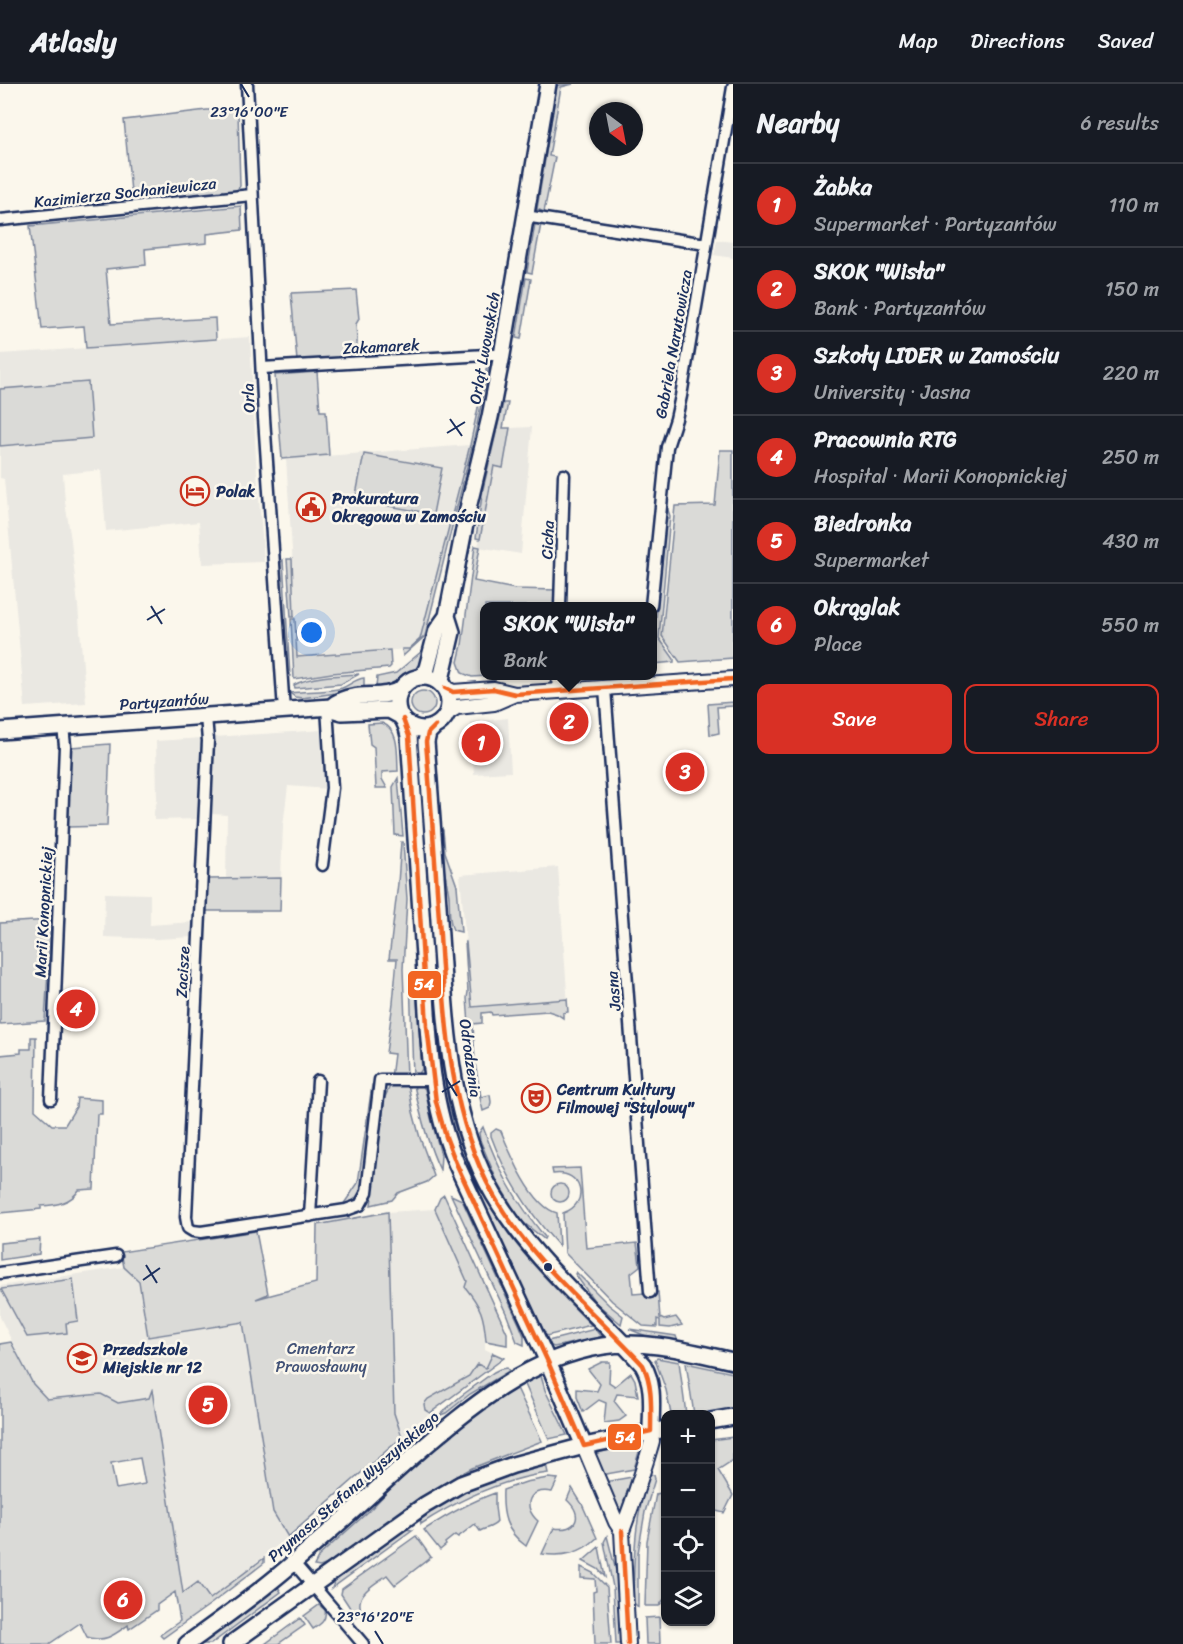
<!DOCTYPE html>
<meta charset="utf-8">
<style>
body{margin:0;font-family:Sriracha,sans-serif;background:#242831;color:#f1f3f6}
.controls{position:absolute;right:18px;bottom:18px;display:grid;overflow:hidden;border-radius:12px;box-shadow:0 2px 4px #0004}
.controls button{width:54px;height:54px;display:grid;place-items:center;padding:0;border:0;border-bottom:2px solid #363941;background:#171b24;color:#f1f3f6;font:30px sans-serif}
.compass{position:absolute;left:589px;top:18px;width:54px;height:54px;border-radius:50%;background:#171b24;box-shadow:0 2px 4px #0004;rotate:148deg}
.you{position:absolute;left:312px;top:549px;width:21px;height:21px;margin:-15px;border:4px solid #fff;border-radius:50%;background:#1a73e8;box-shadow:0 0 0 9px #1a73e833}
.badge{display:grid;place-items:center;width:39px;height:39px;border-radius:50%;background:#d93025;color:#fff;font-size:20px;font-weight:700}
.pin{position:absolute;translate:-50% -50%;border:3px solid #fff;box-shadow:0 2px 6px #0006}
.popup{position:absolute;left:480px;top:518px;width:177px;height:78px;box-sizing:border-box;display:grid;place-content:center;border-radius:12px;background:#171b24;filter:drop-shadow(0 2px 4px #0005);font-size:20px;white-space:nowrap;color:#9ea1a6}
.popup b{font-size:22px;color:#f1f3f6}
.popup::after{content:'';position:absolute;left:50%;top:100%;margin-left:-12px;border:12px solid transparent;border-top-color:#171b24}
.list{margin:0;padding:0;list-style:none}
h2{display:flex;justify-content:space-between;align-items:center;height:78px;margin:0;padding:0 24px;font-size:26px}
h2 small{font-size:20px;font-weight:400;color:#9ea1a6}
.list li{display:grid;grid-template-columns:39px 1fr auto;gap:18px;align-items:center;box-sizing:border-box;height:84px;padding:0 24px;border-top:2px solid #363941}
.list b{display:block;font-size:22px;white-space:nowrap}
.list p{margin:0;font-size:20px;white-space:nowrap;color:#9ea1a6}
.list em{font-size:20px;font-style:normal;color:#9ea1a6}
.actions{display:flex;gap:12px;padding:18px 24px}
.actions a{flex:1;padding:14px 0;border:2px solid #d93025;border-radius:12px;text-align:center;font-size:21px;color:#d93025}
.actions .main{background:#d93025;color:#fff}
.icon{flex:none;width:33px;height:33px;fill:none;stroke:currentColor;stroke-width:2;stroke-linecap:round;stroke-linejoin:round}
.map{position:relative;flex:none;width:733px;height:1560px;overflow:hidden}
header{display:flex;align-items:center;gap:36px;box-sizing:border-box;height:84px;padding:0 30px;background:#171b24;border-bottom:2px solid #363941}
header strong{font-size:28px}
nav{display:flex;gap:33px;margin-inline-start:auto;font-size:21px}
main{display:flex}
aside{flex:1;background:#171b24}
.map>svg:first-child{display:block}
</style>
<header>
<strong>Atlasly</strong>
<nav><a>Map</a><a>Directions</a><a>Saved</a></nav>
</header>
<main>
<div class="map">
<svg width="733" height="1560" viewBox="0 0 733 1560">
<rect width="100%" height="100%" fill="#fbf7ec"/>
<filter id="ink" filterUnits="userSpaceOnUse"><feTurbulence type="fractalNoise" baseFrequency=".0167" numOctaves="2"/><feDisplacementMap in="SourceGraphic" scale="12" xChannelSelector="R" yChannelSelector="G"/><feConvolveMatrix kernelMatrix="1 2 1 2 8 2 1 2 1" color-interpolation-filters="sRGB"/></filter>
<g filter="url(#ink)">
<path fill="#eae8e2" d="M717,156L733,158V174L714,171Z
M250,253L256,376L264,478L202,480L199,438L106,447L101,386L63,390L65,418L71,456L78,522L86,619L25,623L4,395L0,394V270Z
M532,343L521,470L478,463L494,382L503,384L510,344Z
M470,361L420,555L409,565L296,573L292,466L286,375Z
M508,634L511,688L474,690L471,638Z
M323,646L328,705L288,702L283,742L281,794H226L227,731L212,730L214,653Z
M202,654L198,735L154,736V727L157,717L156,657Z
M558,783L568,922L472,928L460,791Z
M105,809L150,810V841L193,838V853L157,855L104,853Z
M435,1125L468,1198L465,1203L479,1221L485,1240V1265L493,1269L486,1284L477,1280L469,1292L449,1304L427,1328L430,1329L402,1353L394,1329L388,1128Z
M124,1183L139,1197L148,1253L243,1238L273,1428L288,1453L209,1516L183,1509L152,1307L149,1314L118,1319L101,1310L47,1315L33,1300L0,1233V1202Z"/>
<path fill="#dadad7" stroke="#7a849a" stroke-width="1.5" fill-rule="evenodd" d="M573,0L561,3L549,72L555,73L544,128L537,125L557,1Z
M207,26H238L240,102L236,107L132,118L124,36Z
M241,122L242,146L207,150V159L145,165L146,181L106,185L111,240L215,234L216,255L86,264L84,242L42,245L30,142Z
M535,140H541L532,189L527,188Z
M526,194L531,195L521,255L516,254Z
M356,206L359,235L356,240L358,273L297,277L291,209Z
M488,277H490L476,346L425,552L403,572L402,565H409L420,555L470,361Z
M317,288L320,327H326L329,371L282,375L275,291Z
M88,298L92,354L0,362V305Z
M503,319H508L503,344H510L503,384L494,382L480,455L476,454L483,405Z
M720,366H733V574L680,578L662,552L675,422L715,421Z
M364,370L442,384L433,430L355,416Z
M667,423L670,432L659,554L674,575V578L653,580V564Z
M475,462L480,463L474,497L515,505L557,506L556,522H485V592H487L472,593L462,589L458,578L462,561Z
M287,475H292L294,533H291Z
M283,476L290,592H287L279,480Z
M291,535H295L297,573L390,566L391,582L389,584L332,589L294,595Z
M422,567L425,568C420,588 417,582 403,592C391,601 392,602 376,604L377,593L396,589Z
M359,590L341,600L295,604L294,601C310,592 340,591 359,590Z
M364,594V605L302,614L295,613L290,609C307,607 326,608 342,604C350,601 355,595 364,594Z
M411 619a12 12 0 1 1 24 0a12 12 0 1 1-24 0Z
M733,618V622L717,623L719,649L710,651L708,620Z
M382,639C400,646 397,670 398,687L382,688V695L387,704H376L374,663L370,660L368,640Z
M110,660L107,742L68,743L71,663Z
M420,675L436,881L432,882L417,676Z
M398,694L403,752L395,751L393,703Z
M442,746H443L445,768L457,802L461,848L453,846C448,836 450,823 449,812C446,791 440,771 439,749Z
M401,758H403L407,815L403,885L407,993L413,1028L420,1054L434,1092L427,1098L398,1109L392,1116L371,1121L385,1013L390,1002L394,970L386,969L393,919L397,875H389L398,799Z
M281,794L280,827H206L208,795Z
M51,836L45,937L0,940V839Z
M465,858H466L472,923L567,915L568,928L563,929V934L557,930L548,927L492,931L491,928L482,929V939L473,940L475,979L481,1013L490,1011L491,1018L490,1024L483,1027L472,979L467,914L468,908Z
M433,889H436C439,933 440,978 449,1021C459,1066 481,1112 508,1149C532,1182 562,1211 591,1241L546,1252L475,1102L457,1059L449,1032L443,1004L439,974Z
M415,890L422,985L419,990L413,993L410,891Z
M31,953H36L35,1026L52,1041H65L76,1023L77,1014L102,1016V1030H97L94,1105L79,1106C71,1119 56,1121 41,1122V1125L0,1129V971L21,969V965H31Z
M419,1000L425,1005L431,1034L441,1071L440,1086C427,1059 420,1030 414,1001Z
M372,1001H376L363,1104C358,1112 353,1119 343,1121L358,1099Z
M483,1043C499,1088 515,1116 545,1153L544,1155L523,1138L512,1122L498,1099L480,1056L479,1049Z
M496,1045L501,1047C510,1069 532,1123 557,1129L559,1162C529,1129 506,1093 491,1052V1049Z
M580,1084L586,1164L637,1159L640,1182L631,1189L633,1210L658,1208L660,1234L664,1236L676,1233L682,1241L670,1244L660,1243V1236L657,1235V1243L643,1242L612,1217L565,1169L563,1129C591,1120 582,1085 553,1090L552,1085Z
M551 1109a9 9 0 1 1 18 0a9 9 0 1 1-18 0Z
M444,1111L507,1249V1261L486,1257C484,1231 481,1223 465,1203L467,1197L435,1125L440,1114Z
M451,1111L462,1116L520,1242L524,1252V1261L517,1258L506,1229Z
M388,1128L394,1329L402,1353L288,1453L273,1428L243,1238L148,1253L139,1197L124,1183L121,1168L256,1147L268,1210L256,1215L316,1199L317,1141Z
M40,1155L39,1170L0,1176V1159Z
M576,1188L609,1221L623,1232L621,1240L595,1218L575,1190Z
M73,1195L78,1237L66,1239L67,1249L27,1253L1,1205Z
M595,1245L601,1253L554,1263L551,1262L548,1257Z
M629,1245L676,1252L678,1258L646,1252Z
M11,1258L33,1300L47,1315L101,1310L118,1319L149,1314L152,1306L183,1509L198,1498L210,1515L264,1474V1479L212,1519L163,1554L160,1551L180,1537L175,1508L157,1521V1526L129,1545L128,1541C114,1551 105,1559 87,1553L80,1539L49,1560H0V1260ZM140,1374L145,1400L116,1405L111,1379Z
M493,1269L504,1274L430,1329L425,1326L424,1320L428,1315L469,1292L477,1280L486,1284Z
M657,1274L679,1278L686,1330H671L666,1306L655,1276Z
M602,1278H610L609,1298L615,1302L631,1289L635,1296L638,1312L617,1310L614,1317L626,1332L619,1337L604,1339L606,1319L599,1316L583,1328L577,1313V1305L597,1307L600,1300L588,1285Z
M686,1279L733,1289V1327L708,1330H694Z
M507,1284L509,1287L470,1310L446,1329L438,1332L461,1312L494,1288L500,1285Z
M538,1291L541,1292L545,1306L567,1351L549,1355L524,1298Z
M516,1302L542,1357L472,1384L452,1395L432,1408L335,1477L320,1483L314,1482L319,1472L369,1427L409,1385L484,1322Z
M733,1353V1376L718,1386L733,1411L724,1429L712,1426L713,1417L710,1416L711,1356Z
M640,1359L641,1361L634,1385L601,1391L593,1370Z
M403,1361L397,1371L302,1454L298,1457H293Z
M546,1380L548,1389C502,1395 460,1415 421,1440L420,1435L422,1431L472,1403L506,1390Z
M650,1390L654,1391L655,1395L645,1428L638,1469V1523L633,1518C634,1474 634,1431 650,1390Z
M632,1393L619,1433L604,1398Z
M548,1394L558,1395L552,1408C529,1403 521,1422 538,1437L526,1462C505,1447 502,1430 503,1406L526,1398Z
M572,1404L582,1420L597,1454C581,1469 565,1473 542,1470L554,1444C577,1448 584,1431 567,1416Z
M495,1409V1423L497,1438C494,1443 485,1444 480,1447L475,1440L458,1453L455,1451L445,1459L446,1461L440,1466L424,1446C447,1431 470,1418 495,1409Z
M661,1409C671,1424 665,1459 663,1477L665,1478V1514L659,1522H645L647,1457L656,1410Z
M405,1445L412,1446L332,1504L336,1494L399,1447Z
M416,1452L431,1473L395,1501L387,1491C374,1501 353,1510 362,1529L356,1533L341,1510L342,1505Z
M607,1452L616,1487L622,1560H616L613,1503L604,1458Z
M599,1463L605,1493L598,1485L583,1477Z
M581,1483L593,1489L607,1503L611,1560H595L593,1508L596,1507L595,1495L581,1494Z
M278,1503L281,1508L211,1560H198Z
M319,1521L325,1526C327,1536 321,1540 313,1545L304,1532Z
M659,1533L660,1560H646L645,1534Z
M300,1534L305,1541L278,1560H265Z"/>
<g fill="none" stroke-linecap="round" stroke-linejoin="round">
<g stroke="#1b2f5e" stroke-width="15">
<path id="minor" d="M247,0L264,334L284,627
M525,132L706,160
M0,136L252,111
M262,284L486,271H502
M560,522L564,391
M651,522L667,363L676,335L681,312L733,3
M557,592L558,607
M605,604L650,1208
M206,632L208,657L186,1133L188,1144L193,1147L201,1148L346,1126L360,1121L367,1108L380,996H433
M322,781L332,704L327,623
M51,1015L65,662L63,642
M310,1132L318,997
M0,1189L116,1172
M293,1478L363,1560"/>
</g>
<g stroke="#1b2f5e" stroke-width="18">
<path id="tertiary" d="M445,604L453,608L494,605L515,610L733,595
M447,629L457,623L494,619L515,610
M584,1362L616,1438L622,1447
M628,1560L622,1447L632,1420L647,1374L652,1357L651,1347"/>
</g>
<g stroke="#1b2f5e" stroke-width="20">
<path id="secondary" d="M397 619a26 26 0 1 1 52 0a26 26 0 1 1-52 0Z
M422,593L427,584L437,546L447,532L469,420L490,333L502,271L548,0
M444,602L441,596L442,591L452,548L447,532
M331,623L335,626L342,628L389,626L400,632
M403,635L407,644L409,652C414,726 419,799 424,872C428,942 428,1013 456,1079L548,1278L584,1362
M435,642L428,649L426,658C431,722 436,787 440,852C446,938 449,1035 494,1111C533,1177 593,1225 643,1281C655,1302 651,1324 651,1347
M0,647L331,623C337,618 345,614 353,613C369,610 387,614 401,605
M710,1337L733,1333
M187,1560C216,1539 246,1518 274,1495C321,1457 365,1415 410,1375C467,1326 526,1274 603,1262C647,1255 691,1268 733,1277
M231,1560L425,1421L461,1400L513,1381L584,1362L666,1345"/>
</g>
<use href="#minor" stroke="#fbf7ec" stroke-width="10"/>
<use href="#tertiary" stroke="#fbf7ec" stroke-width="14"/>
<use href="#secondary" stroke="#fbf7ec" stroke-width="15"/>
<g stroke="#fbf7ec" stroke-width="9">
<path id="bus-1" d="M445,604L453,608L494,605L515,610L733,595
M403,635L409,652L427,942L436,1018L446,1053L456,1079L548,1278L584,1362L651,1347C651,1324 653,1302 643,1281C592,1226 530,1176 493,1110C447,1027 445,928 439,835C435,776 431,717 426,658L428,649L435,642
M622,1447L628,1560"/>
</g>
<use href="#bus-1" stroke="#f26522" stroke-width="4.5"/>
</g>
</g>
<path fill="none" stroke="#1b2f5e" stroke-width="2" d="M241,0L249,13M450,335L462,352M447,349L465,338M151,522L162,540M147,536L165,525M446,994L457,1012M442,1008L460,997M146,1181L157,1199M143,1196L160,1184M375,1547L383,1560"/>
<defs>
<g id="hotel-ring" transform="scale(1.5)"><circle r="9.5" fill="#fbf7ec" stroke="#c8321e" stroke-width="1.5"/><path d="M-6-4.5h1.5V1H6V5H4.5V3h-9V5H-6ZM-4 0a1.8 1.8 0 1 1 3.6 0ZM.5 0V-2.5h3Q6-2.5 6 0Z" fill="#c8321e"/></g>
<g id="civic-ring" transform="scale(1.5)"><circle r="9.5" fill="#fbf7ec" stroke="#c8321e" stroke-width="1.5"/><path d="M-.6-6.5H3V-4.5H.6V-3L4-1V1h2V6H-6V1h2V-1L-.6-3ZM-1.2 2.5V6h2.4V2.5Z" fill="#c8321e"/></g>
<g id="theatre-ring" transform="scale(1.5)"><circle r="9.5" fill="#fbf7ec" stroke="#c8321e" stroke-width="1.5"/><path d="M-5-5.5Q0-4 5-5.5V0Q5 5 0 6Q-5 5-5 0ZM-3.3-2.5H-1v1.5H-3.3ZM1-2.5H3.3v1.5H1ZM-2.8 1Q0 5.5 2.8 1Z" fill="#c8321e"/></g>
<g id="school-ring" transform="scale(1.5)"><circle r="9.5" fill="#fbf7ec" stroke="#c8321e" stroke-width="1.5"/><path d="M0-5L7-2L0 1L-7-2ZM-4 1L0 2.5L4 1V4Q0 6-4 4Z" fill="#c8321e"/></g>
</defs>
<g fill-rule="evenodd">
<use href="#hotel-ring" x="195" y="407"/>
<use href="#civic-ring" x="311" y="423"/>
<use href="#theatre-ring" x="536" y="1014"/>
<use href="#school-ring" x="82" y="1274"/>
</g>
<circle fill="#1b2f5e" stroke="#fbf7ec" stroke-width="2" cx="548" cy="1183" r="5"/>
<g text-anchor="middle" stroke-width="5" stroke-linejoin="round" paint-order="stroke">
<g font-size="16" fill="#1b2f5e" stroke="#fbf7ec">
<text transform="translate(125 108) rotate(-6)" y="6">Kazimierza Sochaniewicza</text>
<text transform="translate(673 260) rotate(-80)" y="6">Gabriela Narutowicza</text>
<text transform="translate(381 262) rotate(-3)" y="6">Zakamarek</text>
<text transform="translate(484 264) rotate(-80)" y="6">Orląt Lwowskich</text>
<text transform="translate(248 314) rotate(-93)" y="6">Orla</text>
<text transform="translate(547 456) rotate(-88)" y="6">Cicha</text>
<text transform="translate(164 617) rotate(-4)" y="6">Partyzantów</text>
<text transform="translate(43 828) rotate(-87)" y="6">Marii Konopnickiej</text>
<text transform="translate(182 888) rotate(-87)" y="6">Zacisze</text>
<text transform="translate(613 907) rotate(-95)" y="6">Jasna</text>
<text transform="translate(471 974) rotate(82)" y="6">Odrodzenia</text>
<text transform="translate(353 1402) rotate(-41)" y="6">Prymasa Stefana Wyszyńskiego</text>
</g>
<g font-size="16" font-weight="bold" fill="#1b2f5e" stroke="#fbf7ec" text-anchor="start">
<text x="216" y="413">Polak</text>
<text x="332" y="420">Prokuratura<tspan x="332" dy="18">Okręgowa w Zamościu</tspan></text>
<text x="557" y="1011">Centrum Kultury<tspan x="557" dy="18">Filmowej "Stylowy"</tspan></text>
<text x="103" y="1271">Przedszkole<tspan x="103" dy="18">Miejskie nr 12</tspan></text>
</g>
<g font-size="16" fill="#415176" stroke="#fbf7ec">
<text x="321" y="1270">Cmentarz<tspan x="321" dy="18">Prawosławny</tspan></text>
</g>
</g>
<g font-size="15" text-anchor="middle" fill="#1b2f5e" stroke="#fbf7ec" stroke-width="5" stroke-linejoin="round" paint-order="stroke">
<text x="249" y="33">23°16'00"E</text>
<text x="375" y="1538">23°16'20"E</text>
</g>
<g stroke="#fbf7ec" stroke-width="2">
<rect x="407" y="886" width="35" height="29" rx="6" fill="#f26522"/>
<rect x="607" y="1339" width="35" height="28" rx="6" fill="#f26522"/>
</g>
<g font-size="16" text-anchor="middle" font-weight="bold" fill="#fff">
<text x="424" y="906">54</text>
<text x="625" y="1359">54</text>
</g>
</svg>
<div class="controls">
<button>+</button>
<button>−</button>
<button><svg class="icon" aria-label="locate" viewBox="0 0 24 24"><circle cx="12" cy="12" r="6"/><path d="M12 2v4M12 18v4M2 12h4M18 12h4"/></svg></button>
<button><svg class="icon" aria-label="layers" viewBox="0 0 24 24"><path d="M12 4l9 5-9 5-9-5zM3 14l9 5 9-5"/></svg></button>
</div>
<svg class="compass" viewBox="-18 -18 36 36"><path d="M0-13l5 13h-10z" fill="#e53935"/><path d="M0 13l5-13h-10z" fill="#9ea1a6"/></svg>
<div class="you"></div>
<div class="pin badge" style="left:481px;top:659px">1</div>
<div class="pin badge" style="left:569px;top:638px">2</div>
<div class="popup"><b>SKOK &quot;Wisła&quot;</b>Bank</div>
<div class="pin badge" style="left:685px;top:688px">3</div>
<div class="pin badge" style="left:76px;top:925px">4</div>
<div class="pin badge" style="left:208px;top:1321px">5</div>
<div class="pin badge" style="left:123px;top:1516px">6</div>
</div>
<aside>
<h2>Nearby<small>6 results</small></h2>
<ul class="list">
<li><span class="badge">1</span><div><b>Żabka</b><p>Supermarket · Partyzantów</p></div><em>110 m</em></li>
<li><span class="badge">2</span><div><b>SKOK &quot;Wisła&quot;</b><p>Bank · Partyzantów</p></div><em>150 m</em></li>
<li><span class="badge">3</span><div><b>Szkoły LIDER w Zamościu</b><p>University · Jasna</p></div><em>220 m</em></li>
<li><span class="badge">4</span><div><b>Pracownia RTG</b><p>Hospital · Marii Konopnickiej</p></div><em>250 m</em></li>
<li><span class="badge">5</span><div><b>Biedronka</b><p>Supermarket</p></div><em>430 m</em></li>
<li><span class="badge">6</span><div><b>Okrąglak</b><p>Place</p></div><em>550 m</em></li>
</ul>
<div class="actions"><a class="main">Save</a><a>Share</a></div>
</aside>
</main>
